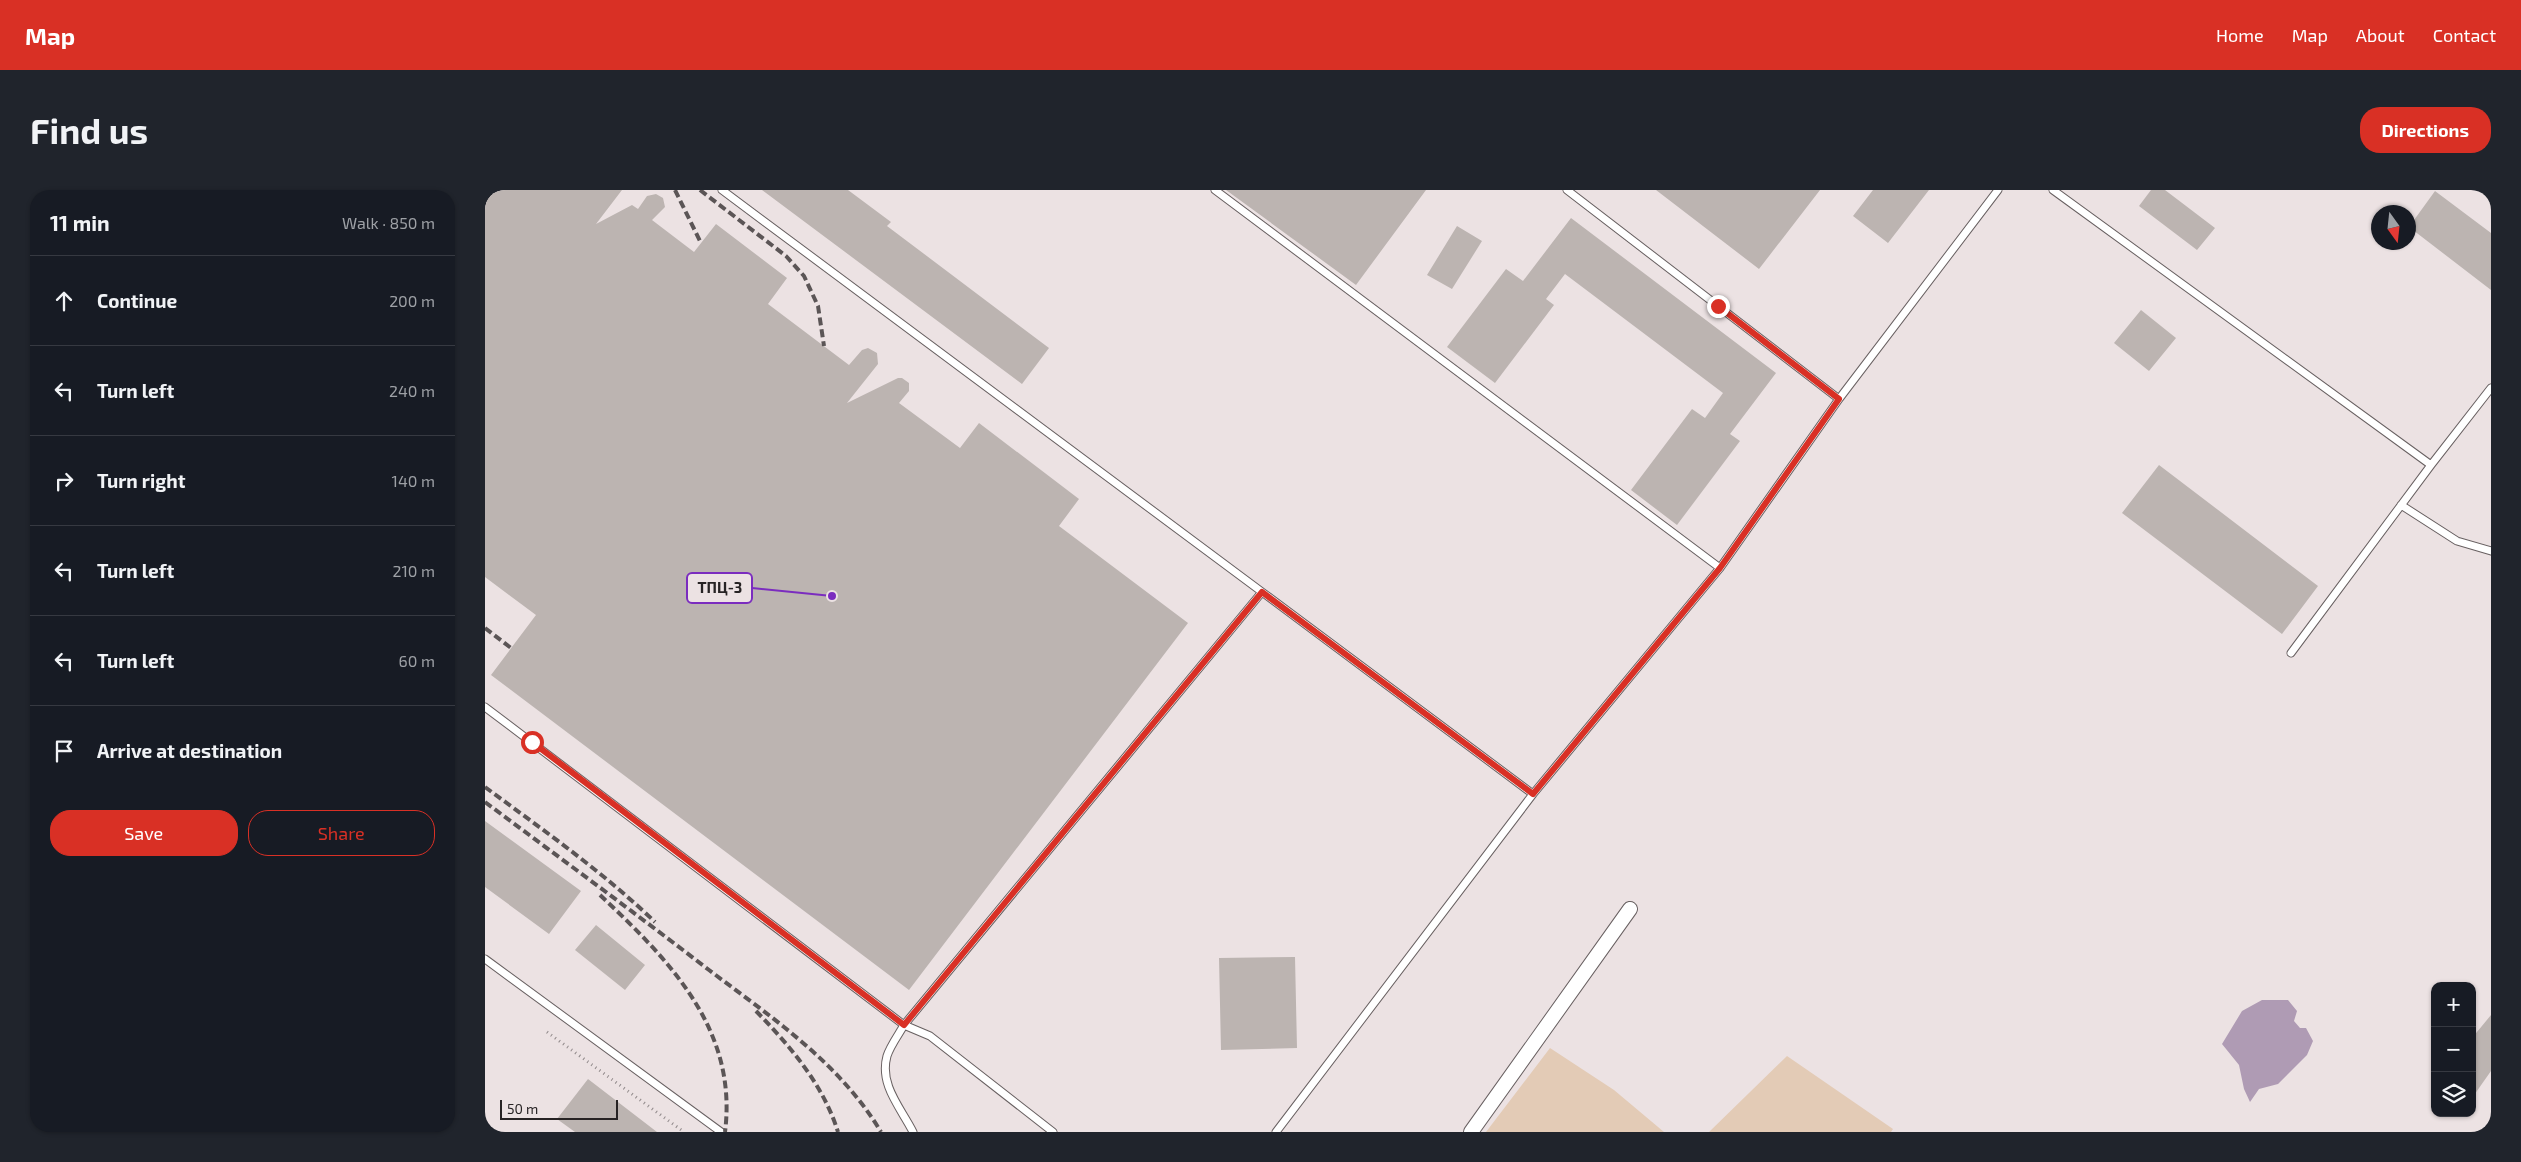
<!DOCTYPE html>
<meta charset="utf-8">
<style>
body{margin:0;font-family:"Exo 2",sans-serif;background:#20242c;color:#f1f3f6}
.controls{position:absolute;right:15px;bottom:15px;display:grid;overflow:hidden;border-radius:10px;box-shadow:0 1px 4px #0004}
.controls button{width:45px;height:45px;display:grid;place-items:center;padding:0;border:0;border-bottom:1px solid #363941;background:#171b24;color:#f1f3f6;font:25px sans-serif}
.compass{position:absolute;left:1886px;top:15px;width:45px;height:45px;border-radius:50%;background:#171b24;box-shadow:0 1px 4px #0004;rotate:165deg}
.scale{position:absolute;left:15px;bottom:12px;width:118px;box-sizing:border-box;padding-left:5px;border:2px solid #272324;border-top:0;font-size:14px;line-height:18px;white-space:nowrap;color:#272324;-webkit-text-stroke:4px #ece2e3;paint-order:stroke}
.stop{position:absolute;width:15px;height:15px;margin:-11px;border:4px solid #d93025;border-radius:50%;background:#fff}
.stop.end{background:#d93025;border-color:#fff;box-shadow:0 1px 5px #0008}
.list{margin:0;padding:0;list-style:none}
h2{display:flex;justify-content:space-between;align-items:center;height:65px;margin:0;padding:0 20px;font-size:21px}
h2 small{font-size:16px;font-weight:400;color:#9ea1a6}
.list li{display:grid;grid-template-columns:32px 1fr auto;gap:15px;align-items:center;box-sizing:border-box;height:90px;padding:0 20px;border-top:1px solid #363941}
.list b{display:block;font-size:19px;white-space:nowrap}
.list em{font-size:16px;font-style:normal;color:#9ea1a6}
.actions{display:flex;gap:10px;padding:15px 20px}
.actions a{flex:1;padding:11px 0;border:1px solid #d93025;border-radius:20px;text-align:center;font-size:18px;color:#d93025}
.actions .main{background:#d93025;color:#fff}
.icon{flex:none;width:28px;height:28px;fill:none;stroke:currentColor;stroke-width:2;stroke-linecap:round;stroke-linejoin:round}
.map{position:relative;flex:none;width:2006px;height:942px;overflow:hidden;border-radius:20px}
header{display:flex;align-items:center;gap:30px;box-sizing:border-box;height:70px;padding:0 25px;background:#d93025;color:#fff}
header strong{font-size:24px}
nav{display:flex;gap:28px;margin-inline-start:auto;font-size:18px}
.intro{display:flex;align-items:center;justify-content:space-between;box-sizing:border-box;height:120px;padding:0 30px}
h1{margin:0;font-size:35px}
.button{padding:12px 22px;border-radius:20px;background:#d93025;color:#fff;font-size:18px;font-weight:700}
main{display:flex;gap:30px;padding:0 30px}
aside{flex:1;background:#171b24;border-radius:20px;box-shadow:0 1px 4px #0004}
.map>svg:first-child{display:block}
</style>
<header>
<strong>Map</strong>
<nav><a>Home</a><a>Map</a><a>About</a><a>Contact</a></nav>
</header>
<div class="intro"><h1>Find us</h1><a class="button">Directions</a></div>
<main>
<aside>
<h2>11 min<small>Walk · 850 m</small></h2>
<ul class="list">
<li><svg class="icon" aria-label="ahead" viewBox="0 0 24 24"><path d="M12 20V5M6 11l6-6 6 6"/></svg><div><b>Continue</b></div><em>200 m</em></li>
<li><svg class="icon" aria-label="left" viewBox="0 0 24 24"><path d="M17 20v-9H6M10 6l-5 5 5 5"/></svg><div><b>Turn left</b></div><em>240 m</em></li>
<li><svg class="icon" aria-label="right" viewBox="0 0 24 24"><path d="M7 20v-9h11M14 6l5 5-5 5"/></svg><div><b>Turn right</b></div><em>140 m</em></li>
<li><svg class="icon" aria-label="left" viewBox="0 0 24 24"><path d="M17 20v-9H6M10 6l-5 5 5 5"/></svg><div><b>Turn left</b></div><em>210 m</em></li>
<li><svg class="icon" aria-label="left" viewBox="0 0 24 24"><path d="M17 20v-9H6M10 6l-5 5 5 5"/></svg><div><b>Turn left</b></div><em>60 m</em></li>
<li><svg class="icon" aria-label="arrive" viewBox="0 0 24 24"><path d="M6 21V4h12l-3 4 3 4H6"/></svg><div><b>Arrive at destination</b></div></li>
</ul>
<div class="actions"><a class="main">Save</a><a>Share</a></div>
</aside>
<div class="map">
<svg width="2006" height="942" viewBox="0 0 2006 942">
<rect width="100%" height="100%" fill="#ece2e3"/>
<path fill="#e3cbb6" d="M1065,858L1129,900L1179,942H1001Z
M1302,866L1408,939L1406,942H1224Z"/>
<path fill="#af9bb4" d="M1777,810H1803L1812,821L1809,831L1815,838H1821L1828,851L1822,865L1793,894L1774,899L1765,912L1759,899L1754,875L1737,854L1757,821Z"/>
<path fill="#bcb4b1" d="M0,0H137L111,34L147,15L153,19L162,6L171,4L178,8L180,17L167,30L209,62L231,34L302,88L283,114L364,175L377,160L383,158L392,163L393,174L362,213L413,188H417L424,193V201L414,213L475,258L494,233L594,309L574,336L703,433L424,800L6,485L51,425L0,387Z
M277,0H363L406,32L402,36L564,158L537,194Z
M741,0H941L871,95Z
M1171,0H1335L1274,79Z
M1388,0H1444L1403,53L1368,26Z
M1666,0H1680L1730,38L1712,60L1654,16Z
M1950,1L2006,43V100L1924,37Z
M1086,28L1291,183L1245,244L1255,251L1192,335L1146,300L1207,219L1220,228L1238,203L1080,84L1061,109L1069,115L1010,193L962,157L1021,79L1038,91Z
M972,36L997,51L967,99L942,85Z
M1656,120L1691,148L1664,181L1629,153Z
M1674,275L1833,396L1797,444L1637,323Z
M0,631L96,701L64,744L0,697Z
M111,735L160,775L140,800L90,760Z
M810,767L812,858L736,860L734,768Z
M2006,825V881L1987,908V848Z
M103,889L172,942H90L72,929Z"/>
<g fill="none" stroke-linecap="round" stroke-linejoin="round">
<g stroke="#686061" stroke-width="9">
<path id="service" d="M237,0L777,402
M730,0L1235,378
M1568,0L1946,275
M1354,209L1513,0
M1916,315L1972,351L2006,361
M1806,463L1946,275L2006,198
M0,517L419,835L777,402L1048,604
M0,769L236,942
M428,942C416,918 394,895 402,866C405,856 414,844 419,835L445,846L568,942
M791,942L1048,604L1235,378L1354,209L1082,0"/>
</g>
<g stroke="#686061" stroke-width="16">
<path id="minor" d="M986,942L1145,719"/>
</g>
<path stroke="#90898a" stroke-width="3" stroke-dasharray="1 4" stroke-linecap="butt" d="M62,842L199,942"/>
<use href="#service" stroke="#fff" stroke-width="7"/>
<use href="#minor" stroke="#fff" stroke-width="14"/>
<path stroke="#5b5556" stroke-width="4" stroke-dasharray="8 4" stroke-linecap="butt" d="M190,0L216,53
M215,0L301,66L319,86L333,116L339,156
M0,438L26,458
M0,597C58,640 118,682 170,732
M0,612C75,668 150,723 224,780C286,827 355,873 396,942
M115,705C184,770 253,839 240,942
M271,821C305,856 338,894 353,942"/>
</g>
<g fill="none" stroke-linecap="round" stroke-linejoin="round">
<path stroke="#d93025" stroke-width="6" d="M47,552L419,835L777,402L1048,604L1235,378L1354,209L1233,116"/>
</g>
<path fill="none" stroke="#7b2cbf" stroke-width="2" d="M347 406L267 398"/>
<circle fill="#7b2cbf" stroke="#ece2e3" stroke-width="2" cx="347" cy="406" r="5"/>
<rect fill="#ece2e3" stroke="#7b2cbf" stroke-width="2" x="202" y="383" width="65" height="30" rx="5"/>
<g font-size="15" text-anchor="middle" font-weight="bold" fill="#272324">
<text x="235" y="403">ТПЦ-3</text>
</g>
</svg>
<div class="controls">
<button>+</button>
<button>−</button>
<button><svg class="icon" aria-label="layers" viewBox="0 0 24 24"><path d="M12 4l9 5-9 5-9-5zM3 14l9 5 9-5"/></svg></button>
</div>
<svg class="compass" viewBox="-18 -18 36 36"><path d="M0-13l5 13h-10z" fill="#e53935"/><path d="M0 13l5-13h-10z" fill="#9ea1a6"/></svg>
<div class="scale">50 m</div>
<div class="stop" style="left:47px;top:552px"></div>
<div class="stop end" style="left:1233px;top:116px"></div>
</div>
</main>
